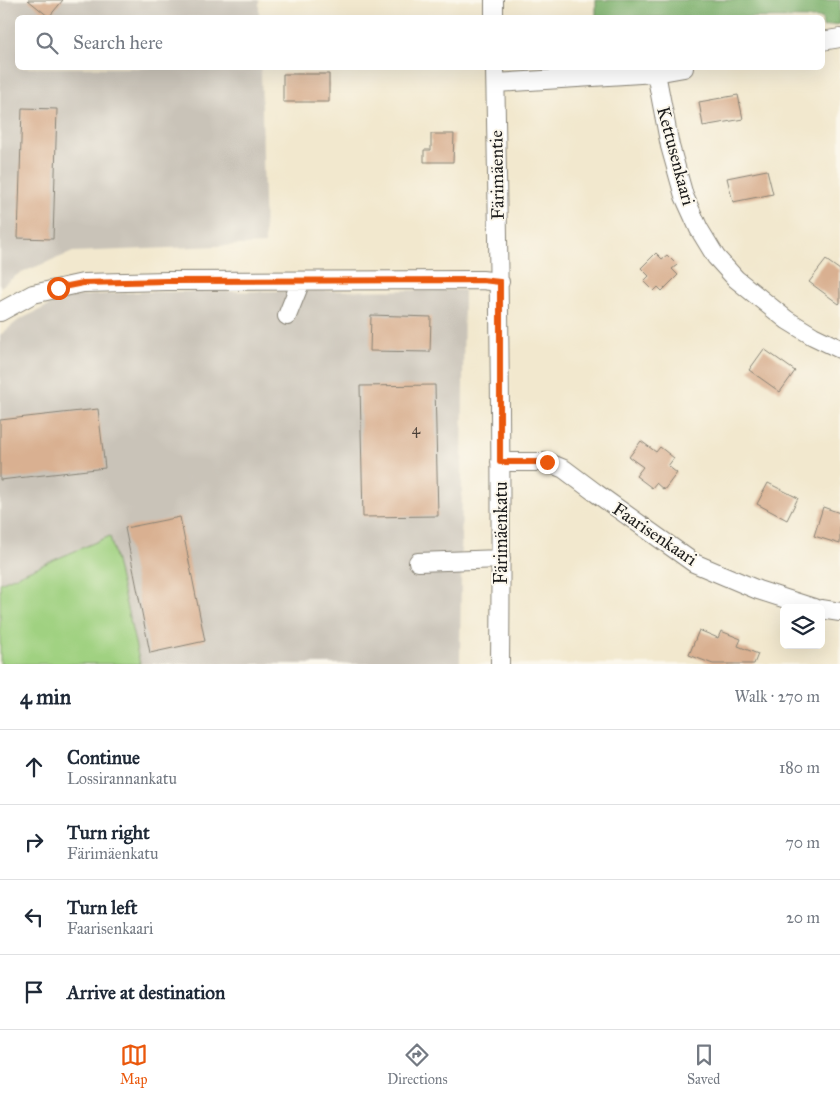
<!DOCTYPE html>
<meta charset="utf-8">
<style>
body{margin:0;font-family:"IM FELL Great Primer",serif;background:#f2f2f3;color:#1f2937}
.controls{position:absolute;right:15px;bottom:15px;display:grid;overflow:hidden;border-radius:8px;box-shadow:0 5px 20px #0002}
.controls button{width:45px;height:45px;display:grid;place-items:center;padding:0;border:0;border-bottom:1px solid #e0e1e3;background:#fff;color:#1f2937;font:25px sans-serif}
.stop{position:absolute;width:15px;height:15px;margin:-11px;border:4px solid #ea580c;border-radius:50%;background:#fff}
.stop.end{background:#ea580c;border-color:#fff;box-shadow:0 1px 5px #0008}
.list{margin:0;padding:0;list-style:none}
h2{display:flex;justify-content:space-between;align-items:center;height:65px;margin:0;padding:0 20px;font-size:21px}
h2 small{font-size:16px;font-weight:400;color:#747a83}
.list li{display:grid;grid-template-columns:32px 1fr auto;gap:15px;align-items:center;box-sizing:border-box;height:75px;padding:0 20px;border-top:1px solid #e0e1e3}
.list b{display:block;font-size:19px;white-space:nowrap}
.list p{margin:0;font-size:16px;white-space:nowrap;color:#747a83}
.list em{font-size:16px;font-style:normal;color:#747a83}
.icon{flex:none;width:28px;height:28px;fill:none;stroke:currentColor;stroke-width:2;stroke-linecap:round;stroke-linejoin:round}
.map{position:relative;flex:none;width:840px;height:664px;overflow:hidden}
.search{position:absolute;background:#fff;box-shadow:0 5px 20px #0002;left:15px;right:15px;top:15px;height:55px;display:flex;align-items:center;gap:12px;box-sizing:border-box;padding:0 18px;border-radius:8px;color:#747a83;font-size:19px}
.sheet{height:365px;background:#fff}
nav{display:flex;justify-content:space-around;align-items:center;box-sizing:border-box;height:70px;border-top:1px solid #e0e1e3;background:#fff;font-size:14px;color:#747a83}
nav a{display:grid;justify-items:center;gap:2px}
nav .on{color:#ea580c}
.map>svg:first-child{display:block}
</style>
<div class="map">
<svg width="840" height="664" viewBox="0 0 840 664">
<rect width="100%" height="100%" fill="#fbf7ec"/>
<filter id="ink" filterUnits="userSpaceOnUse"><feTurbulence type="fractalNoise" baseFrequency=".02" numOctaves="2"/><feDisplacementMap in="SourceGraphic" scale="10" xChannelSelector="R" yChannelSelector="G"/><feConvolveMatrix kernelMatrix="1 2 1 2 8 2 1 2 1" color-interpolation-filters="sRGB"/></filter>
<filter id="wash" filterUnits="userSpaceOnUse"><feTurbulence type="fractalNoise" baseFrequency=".0096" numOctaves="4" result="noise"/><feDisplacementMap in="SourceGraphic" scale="20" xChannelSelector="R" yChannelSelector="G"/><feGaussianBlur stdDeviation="1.12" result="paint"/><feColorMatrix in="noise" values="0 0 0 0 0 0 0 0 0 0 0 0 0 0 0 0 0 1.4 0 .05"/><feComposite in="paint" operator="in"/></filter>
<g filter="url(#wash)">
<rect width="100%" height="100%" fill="#f2e8ce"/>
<path fill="#c9c3b8" d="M0,0H259V17L18,18V68H261L265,244L73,252L20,273L0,287Z
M464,290L460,664H140L110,536L0,583V335L19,320L66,297L138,292Z"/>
<path fill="#a0d181" stroke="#5e764e" d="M110,536L140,664H0V583Z"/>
<path fill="#80b36f" stroke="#4e6846" d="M596,0H840V24L823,27L822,18L596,17Z"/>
<g id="blocks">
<path fill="#d9b091" d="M28,0H63L49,17Z
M283,74H329V102H283Z
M738,95L743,119L703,126L699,102Z
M22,108L57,109L53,239L18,238Z
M431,134H454L453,162H424V150H431Z
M767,170L773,194L733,202L727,178Z
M656,253L662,259L667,255L677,265L672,269L678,275L662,291L658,287L654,291L644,281L649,276L641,268Z
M826,260L840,270V303L839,304L809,282Z
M371,315L431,317L430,352L370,351Z
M764,349L795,371L780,392L749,370Z
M435,385L438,516L363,517L360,386Z
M98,409L105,468L0,480V420Z
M641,441L656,452L660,447L674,458L668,466L677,473L664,490L656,483L652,488L636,476L643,467L629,457Z
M768,483L798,498L787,520L757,504Z
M823,507L840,513V544L814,536Z
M180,517L205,641L150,653L125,528Z
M699,630L718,638L721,631L741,639L738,646L758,654L754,664H713L689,655Z"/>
</g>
</g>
<g filter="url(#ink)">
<use href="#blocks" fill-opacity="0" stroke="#878275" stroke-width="1"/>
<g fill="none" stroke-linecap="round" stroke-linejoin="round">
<g stroke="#878275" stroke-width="20">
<path id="minor" d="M494,0V18
M822,41L840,38
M495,68C499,266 502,465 500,664
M656,73L670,146L684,196L699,229L716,257L736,279L787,320L813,336L840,349
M496,83L656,73L684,68
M0,312L33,294L83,283L167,281L482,280L500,282
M287,316L301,281
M500,462H547L564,469L596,493L694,563L758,590L814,608
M418,562L501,559
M821,609L840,612"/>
</g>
<use href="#minor" stroke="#fff" stroke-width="18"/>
</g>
</g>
<g fill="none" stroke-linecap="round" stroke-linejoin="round" filter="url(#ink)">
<path stroke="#ea580c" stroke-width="6" d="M58,288L83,283L167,281L482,280L500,282V462H547"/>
</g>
<g text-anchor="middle" stroke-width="4" stroke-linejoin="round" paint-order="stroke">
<g font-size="15" fill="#4b4139">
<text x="416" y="434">4</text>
</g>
<g font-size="18" fill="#1c1c1c" stroke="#fbf7ec">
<text transform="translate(676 156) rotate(75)" y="6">Kettusenkaari</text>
<text transform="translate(497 175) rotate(-91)" y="6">Färimäentie</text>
<text transform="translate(501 533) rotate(-90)" y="6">Färimäenkatu</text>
<text transform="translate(655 534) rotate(34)" y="6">Faarisenkaari</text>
</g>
</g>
</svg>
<div class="controls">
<button><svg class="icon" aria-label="layers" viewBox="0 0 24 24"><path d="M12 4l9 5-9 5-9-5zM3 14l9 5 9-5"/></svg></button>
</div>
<div class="stop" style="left:58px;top:288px"></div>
<div class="stop end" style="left:547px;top:462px"></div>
<div class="search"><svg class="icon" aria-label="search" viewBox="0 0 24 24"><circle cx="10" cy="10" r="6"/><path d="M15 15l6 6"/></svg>Search here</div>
</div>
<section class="sheet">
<h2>4 min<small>Walk · 270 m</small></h2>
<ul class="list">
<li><svg class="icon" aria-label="ahead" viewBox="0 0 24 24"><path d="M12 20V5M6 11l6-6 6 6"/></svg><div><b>Continue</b><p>Lossirannankatu</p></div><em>180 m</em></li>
<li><svg class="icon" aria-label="right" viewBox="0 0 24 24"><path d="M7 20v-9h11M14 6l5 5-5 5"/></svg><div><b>Turn right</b><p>Färimäenkatu</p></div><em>70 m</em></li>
<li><svg class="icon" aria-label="left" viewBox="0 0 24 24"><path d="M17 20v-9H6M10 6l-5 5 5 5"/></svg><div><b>Turn left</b><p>Faarisenkaari</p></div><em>20 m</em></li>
<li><svg class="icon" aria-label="arrive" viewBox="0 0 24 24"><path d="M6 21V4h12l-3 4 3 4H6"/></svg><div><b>Arrive at destination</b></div></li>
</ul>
</section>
<nav>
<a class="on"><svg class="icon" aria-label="map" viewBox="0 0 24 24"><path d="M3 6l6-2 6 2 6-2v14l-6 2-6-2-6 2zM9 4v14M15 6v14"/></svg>Map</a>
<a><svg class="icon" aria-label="directions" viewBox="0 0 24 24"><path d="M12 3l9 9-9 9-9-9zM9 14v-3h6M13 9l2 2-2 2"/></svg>Directions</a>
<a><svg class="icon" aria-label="saved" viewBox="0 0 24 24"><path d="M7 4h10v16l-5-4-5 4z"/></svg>Saved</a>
</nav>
